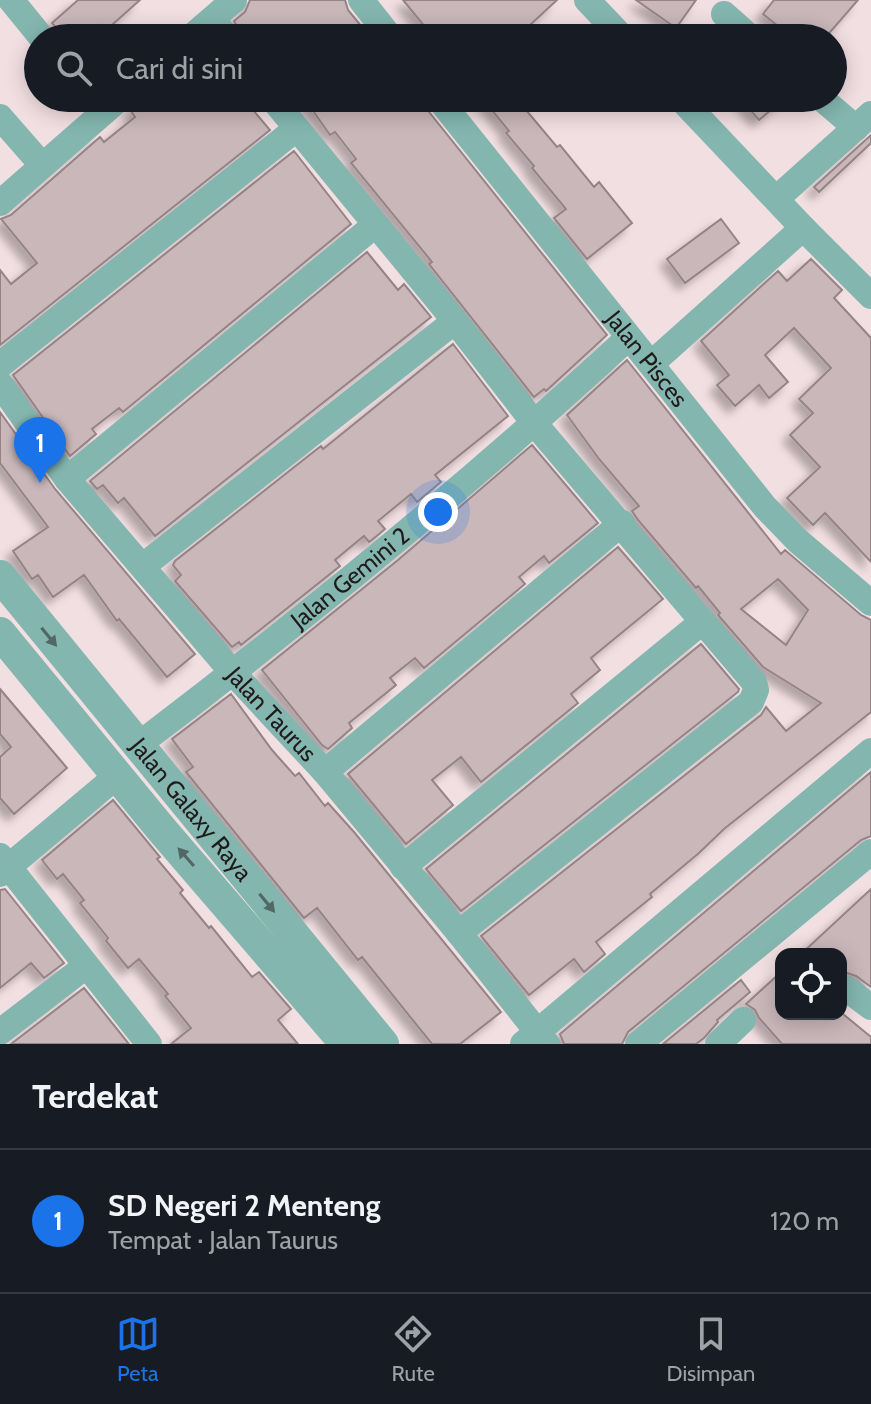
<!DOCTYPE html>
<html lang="id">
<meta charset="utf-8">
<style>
body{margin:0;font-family:Cabin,sans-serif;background:#20242c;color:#f1f3f6}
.controls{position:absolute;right:24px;bottom:24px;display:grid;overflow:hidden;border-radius:16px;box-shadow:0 4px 20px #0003}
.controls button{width:72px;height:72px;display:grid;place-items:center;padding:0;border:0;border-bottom:2px solid #363941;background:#171b24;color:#f1f3f6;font:40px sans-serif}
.you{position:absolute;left:438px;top:512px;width:28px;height:28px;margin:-20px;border:6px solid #fff;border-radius:50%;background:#1a73e8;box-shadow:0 0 0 12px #1a73e833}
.badge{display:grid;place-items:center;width:52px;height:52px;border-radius:50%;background:#1a73e8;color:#fff;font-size:26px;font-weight:700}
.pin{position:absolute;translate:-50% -66px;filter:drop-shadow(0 2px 4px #0008)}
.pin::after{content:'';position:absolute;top:42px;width:28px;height:24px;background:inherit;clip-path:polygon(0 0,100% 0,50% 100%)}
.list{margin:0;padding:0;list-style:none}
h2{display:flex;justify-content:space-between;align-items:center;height:104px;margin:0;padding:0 32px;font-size:34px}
h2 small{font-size:26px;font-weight:400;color:#9ea1a6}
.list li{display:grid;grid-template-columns:52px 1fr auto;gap:24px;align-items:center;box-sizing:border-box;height:144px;padding:0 32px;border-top:2px solid #363941}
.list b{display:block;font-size:30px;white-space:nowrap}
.list p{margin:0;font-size:26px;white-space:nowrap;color:#9ea1a6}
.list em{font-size:26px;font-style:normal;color:#9ea1a6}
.icon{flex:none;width:44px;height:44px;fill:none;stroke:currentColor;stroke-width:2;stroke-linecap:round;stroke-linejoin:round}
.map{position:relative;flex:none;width:871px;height:1044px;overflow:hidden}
.search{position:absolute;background:#171b24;box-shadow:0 4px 20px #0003;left:24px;right:24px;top:24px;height:88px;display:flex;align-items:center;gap:20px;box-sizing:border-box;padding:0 28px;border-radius:44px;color:#9ea1a6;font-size:30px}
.sheet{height:248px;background:#171b24}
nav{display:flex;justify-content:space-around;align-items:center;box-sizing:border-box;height:112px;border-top:2px solid #363941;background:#171b24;font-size:22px;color:#9ea1a6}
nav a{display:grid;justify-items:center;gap:4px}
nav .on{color:#1a73e8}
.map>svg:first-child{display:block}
</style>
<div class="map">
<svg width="871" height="1044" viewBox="0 0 871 1044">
<defs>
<filter id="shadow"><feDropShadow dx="-7" dy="7" stdDeviation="4" flood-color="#0004"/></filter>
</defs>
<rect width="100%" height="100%" fill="#f2dfe2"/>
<path fill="#c9b7ba" stroke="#958486" stroke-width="2" fill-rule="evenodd" filter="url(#shadow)" d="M78,0H140L104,32L98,25L83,38H66L52,23Z
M250,0H345L348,10L371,38H243L234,21L245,12Z
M403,0H557L516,38H434Z
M636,0H696L676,28Z
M774,0H858L825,38H793L763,14Z
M147,98H243L270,130L0,345V270L11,284L37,263L1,219L11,215L100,137L104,142L135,117L131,111Z
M304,98H422L426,108L607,335L546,391L544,389L534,397L429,264L432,262L351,163L356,159L335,132L330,135Z
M482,98H516L557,147L560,145L594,187L599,182L632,223L587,259L554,218L566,209L532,168L534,166L506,133L509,131Z
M740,98H785L759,120Z
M871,135V143L819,192L814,187Z
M294,151L351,224L123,412L119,408L92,429L96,434L70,456L13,375Z
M721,219L739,243L685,283L667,259Z
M367,252L398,290L404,284L431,317L155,536L124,498L118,503L103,485L97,489L90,481Z
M811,259L842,290L834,298L871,338V562L825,513L813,525L787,498L820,467L790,435L813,413L799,399L831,368L794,328L765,355L788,382L769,398L759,385L735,406L717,385L729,375L701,341L778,271L787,281Z
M453,344L508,416L435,475L441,482L417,502L411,494L378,521L385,529L378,535L369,542L364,536L335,560L340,566L241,645L239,642L232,647L175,581L181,575L173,565L175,561L321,446L323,449Z
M627,360L781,554L785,550L861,615L871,620V712L724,829L699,853L650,894L652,897L596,942L605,954L584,972L574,959L529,995L481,936L761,715L766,707L786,731L821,703L763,667L718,615L720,613L698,586L696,588L638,520L632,511L639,506L599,459L567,415ZM778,579L808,610L786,645L741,609Z
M0,412L55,489L195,654L167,677L119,619L117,621L84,575L53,597L38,575L32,579L13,551L48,527L0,463Z
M532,445L598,523L549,563L544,556L519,577L525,584L424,668L415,658L390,678L396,685L349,723L352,728L328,749L322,745L262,670L398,560Z
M618,547L663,599L591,658L600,670L571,694L578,703L481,782L461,757L432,780L453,805L406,844L348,774Z
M701,644L739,689L738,692L461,911L426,869Z
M0,689L67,768L14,814L0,798V757L11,747L0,734Z
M231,694L272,750L295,776L299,773L325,806L328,803L354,832L501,1012L460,1044H432L362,957L358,960L317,908L304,918L186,772L193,767L172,739Z
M871,772V836L861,840L628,1032L622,1044H564L560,1034Z
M113,800L160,857L157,859L183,890L180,893L209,928L211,926L252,977L259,972L291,1009L278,1020L298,1044H171L191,1028L165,996L168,994L139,959L128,968L106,941L108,938L80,903L84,900L63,874L57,879L42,860Z
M5,889L64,963L44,978L31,963L0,988V890Z
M871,889V987L856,976L841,971V954H801Z
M781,972V1014H843L871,1037V1044H782L759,1018L755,1010L746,1004Z
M741,980L750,992L717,1020L718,1022L704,1038L696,1044H663Z
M84,988L129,1044H11Z"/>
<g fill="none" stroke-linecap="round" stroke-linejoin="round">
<g stroke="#84b6b0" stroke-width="26">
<path d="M11,0L42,38"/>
<path d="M361,0L391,38"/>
<path d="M587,0L623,38"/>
<path d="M724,14L751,38"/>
<path d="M213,19L227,38"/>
<path d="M190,38L234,0"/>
<path d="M272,98L455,321L535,424L754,682L756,690L751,702L459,933"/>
<path id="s1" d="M438,98L765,507L798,541L871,603"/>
<path d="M680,98L803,228L871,296"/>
<path d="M821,98L856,128"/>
<path d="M0,117L42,165"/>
<path d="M776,199L871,114"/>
<path d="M0,203L120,98"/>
<path d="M651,364L803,228"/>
<path d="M0,365L296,129"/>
<path id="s2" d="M0,384L67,479L233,673L325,772L459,933L547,1044"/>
<path d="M67,479L375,225"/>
<path d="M143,566L455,321"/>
<path id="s3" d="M138,745C307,617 472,482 628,338"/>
<path d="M325,772L622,523"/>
<path d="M0,856L149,1044"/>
<path d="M403,867L702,622"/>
<path d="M0,874L118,775"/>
<path d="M847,989L871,1007"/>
<path d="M0,1032L86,966"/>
<path d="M523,1044L871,751"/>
<path d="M638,1044L871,852"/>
<path d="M718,1044L743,1020"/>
</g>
<g stroke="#84b6b0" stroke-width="32">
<path id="s4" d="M0,576L383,1044"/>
<path d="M0,633L162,830L346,1044"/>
</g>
</g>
<defs><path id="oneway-solid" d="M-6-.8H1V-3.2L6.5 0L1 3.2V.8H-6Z" transform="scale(2)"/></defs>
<g fill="#526866">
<use href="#oneway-solid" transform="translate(49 637) rotate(51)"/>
<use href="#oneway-solid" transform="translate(186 857) rotate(-131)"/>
<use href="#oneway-solid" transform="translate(267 903) rotate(51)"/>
</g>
<g text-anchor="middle" stroke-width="6" stroke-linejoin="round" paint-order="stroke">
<g font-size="24" fill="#201a1b" stroke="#fff">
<text dy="8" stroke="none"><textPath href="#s1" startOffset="334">Jalan Pisces</textPath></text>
<text dy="8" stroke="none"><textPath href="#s3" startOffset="270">Jalan Gemini 2</textPath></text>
<text dy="8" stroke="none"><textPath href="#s2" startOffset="428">Jalan Taurus</textPath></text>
<text dy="8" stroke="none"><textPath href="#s4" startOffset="302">Jalan Galaxy Raya</textPath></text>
</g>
</g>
</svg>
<div class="controls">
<button><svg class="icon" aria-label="locate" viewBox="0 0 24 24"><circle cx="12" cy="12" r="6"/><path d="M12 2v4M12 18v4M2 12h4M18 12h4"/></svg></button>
</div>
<div class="you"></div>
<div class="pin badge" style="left:40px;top:483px">1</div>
<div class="search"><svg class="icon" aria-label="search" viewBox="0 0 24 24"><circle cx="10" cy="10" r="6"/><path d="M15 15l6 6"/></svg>Cari di sini</div>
</div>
<section class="sheet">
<h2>Terdekat<small></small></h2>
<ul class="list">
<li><span class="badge">1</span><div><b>SD Negeri 2 Menteng</b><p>Tempat · Jalan Taurus</p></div><em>120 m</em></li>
</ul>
</section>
<nav>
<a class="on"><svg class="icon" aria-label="map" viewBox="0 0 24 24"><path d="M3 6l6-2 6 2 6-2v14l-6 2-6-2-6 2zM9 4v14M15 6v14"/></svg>Peta</a>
<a><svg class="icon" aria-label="directions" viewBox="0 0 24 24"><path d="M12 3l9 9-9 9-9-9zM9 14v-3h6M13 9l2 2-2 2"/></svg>Rute</a>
<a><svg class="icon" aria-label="saved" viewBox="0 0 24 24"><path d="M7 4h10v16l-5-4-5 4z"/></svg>Disimpan</a>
</nav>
